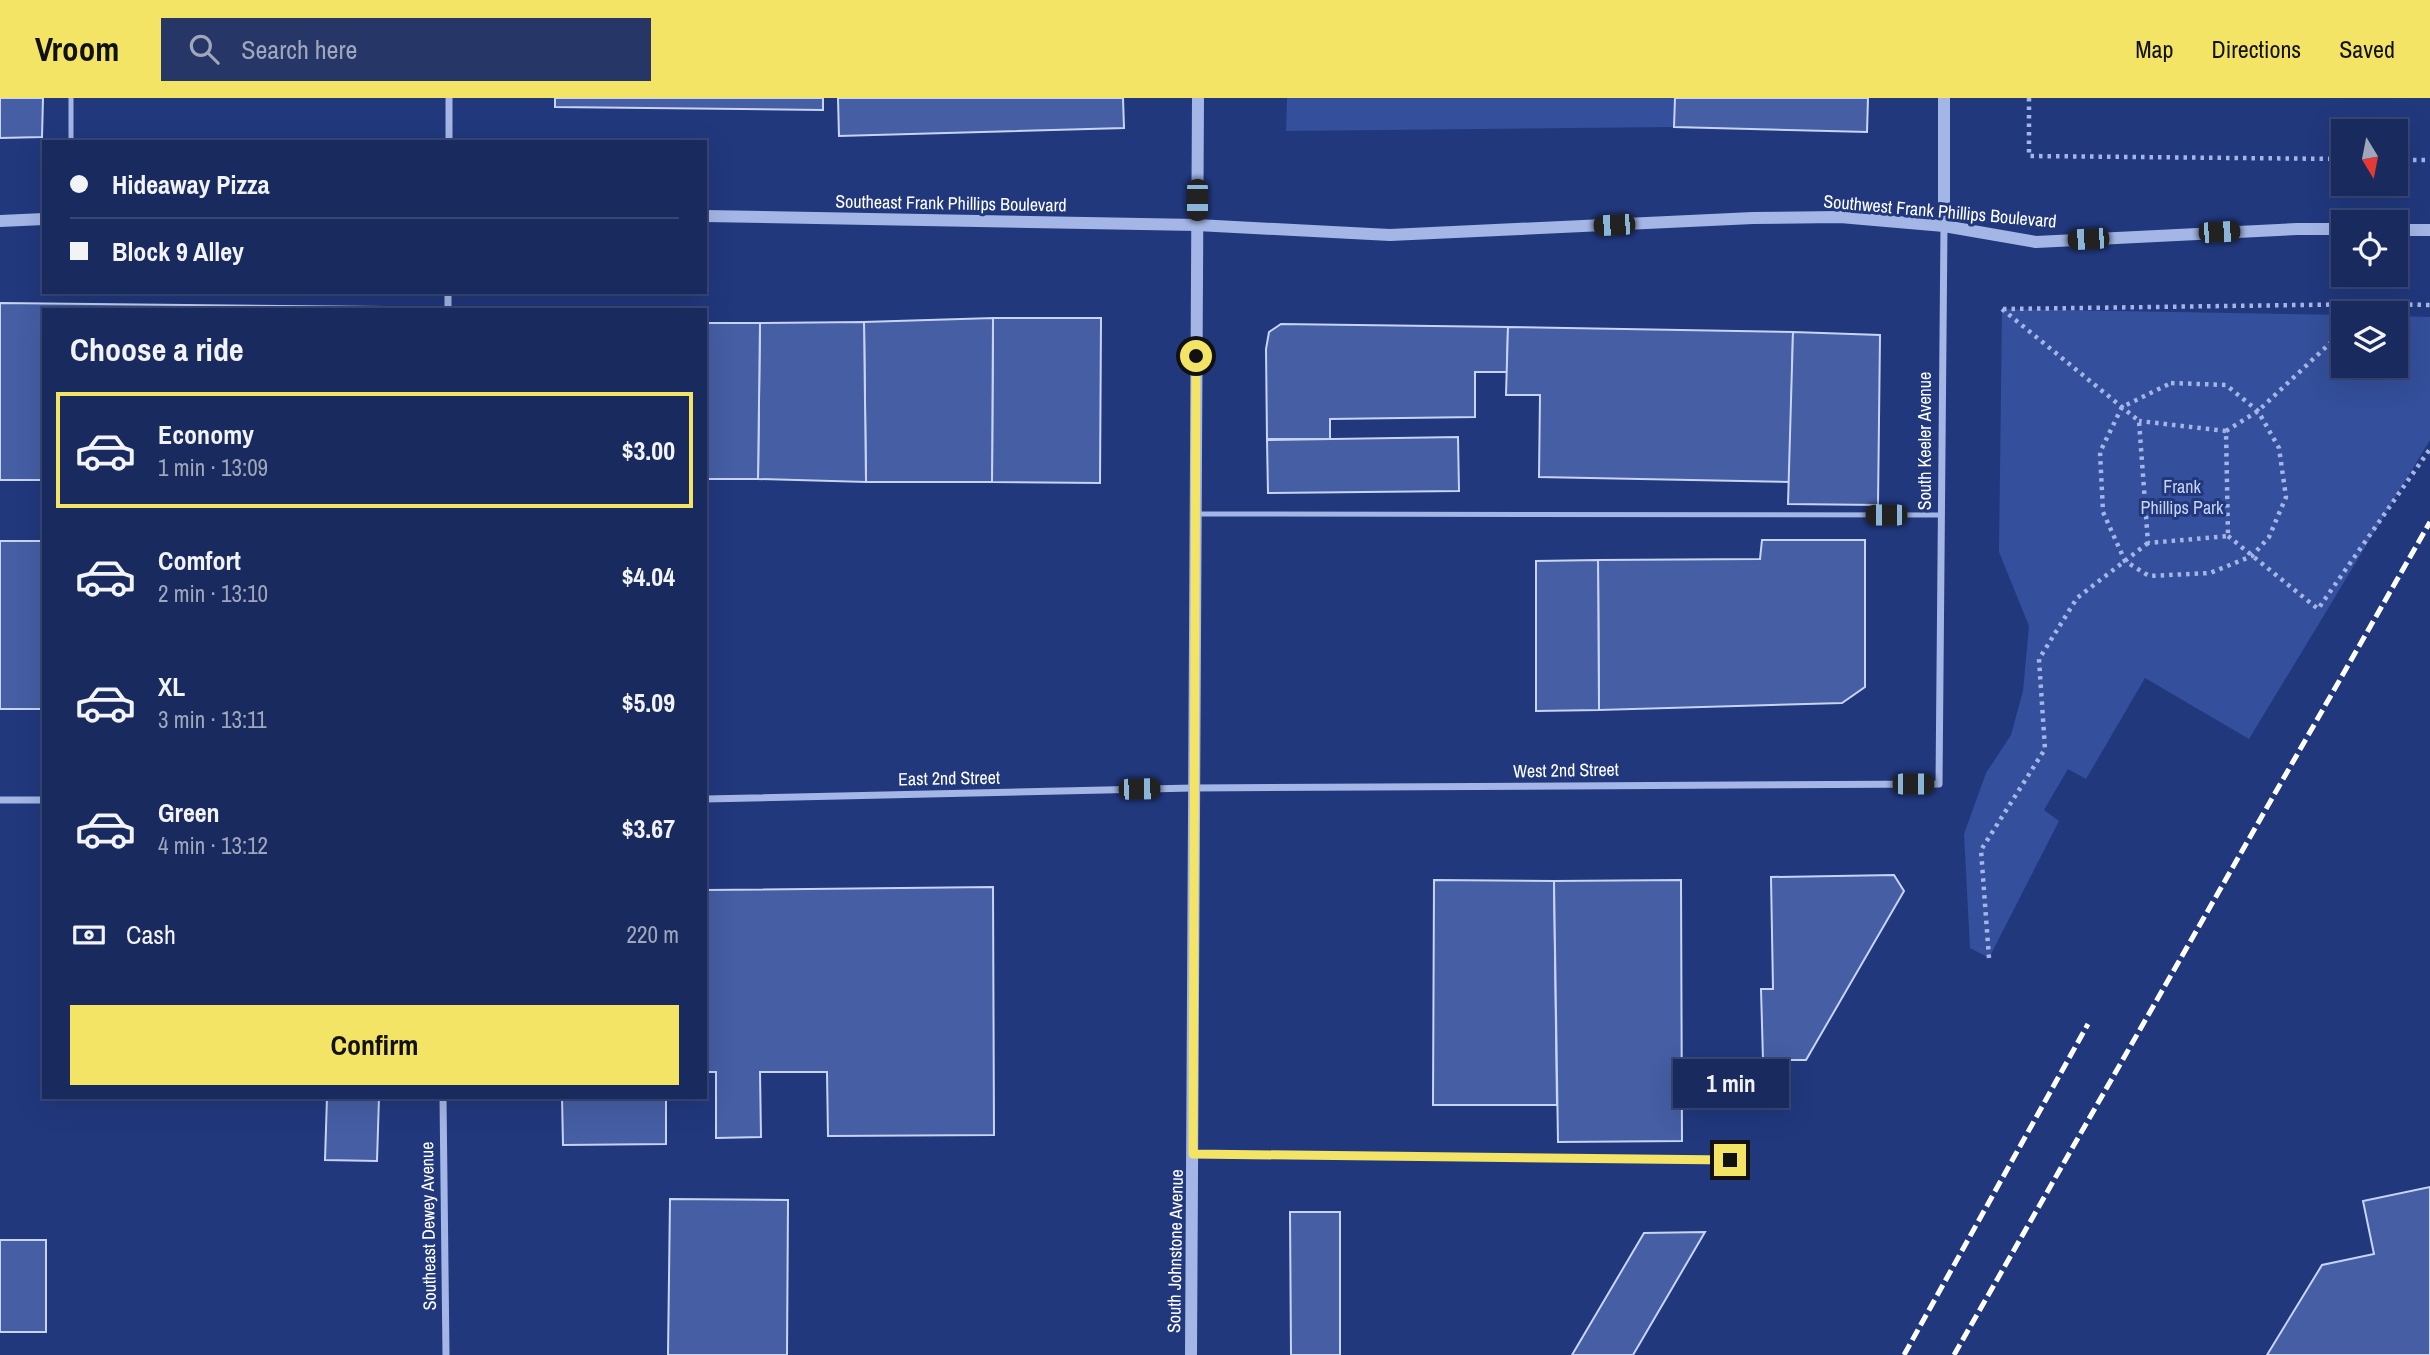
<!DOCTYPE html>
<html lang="en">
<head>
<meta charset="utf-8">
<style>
  :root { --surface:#192a5e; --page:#263667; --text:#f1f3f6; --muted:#9fa7bc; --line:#374673; --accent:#f3e466 }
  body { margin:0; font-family:"Archivo Narrow",sans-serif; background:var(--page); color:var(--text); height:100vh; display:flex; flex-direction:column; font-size:26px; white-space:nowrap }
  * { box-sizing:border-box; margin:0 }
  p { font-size:23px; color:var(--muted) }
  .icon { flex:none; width:38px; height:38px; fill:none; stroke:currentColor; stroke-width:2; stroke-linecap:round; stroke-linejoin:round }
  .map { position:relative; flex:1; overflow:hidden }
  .drawer { position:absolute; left:42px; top:210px; width:665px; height:791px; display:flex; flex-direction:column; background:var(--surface); border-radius:0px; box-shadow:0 7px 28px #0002,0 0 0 2px var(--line) }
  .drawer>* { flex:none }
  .hud { position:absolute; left:42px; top:42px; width:665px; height:154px; border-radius:0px; box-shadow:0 7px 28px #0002,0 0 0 2px var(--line); display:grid; align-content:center; height:154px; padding:0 28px; background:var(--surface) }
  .needle { width:46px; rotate:170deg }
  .fabs { position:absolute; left:2331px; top:21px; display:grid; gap:14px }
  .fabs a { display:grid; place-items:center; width:77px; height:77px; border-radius:0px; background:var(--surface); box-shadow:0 7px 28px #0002,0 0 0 2px var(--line); font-size:35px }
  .end { position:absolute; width:32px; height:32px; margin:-16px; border:9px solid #f3e466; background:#111; box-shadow:0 0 0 4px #111 }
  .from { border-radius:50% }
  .bubble { position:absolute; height:49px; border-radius:0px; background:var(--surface); box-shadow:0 7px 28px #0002,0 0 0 2px var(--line); font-size:23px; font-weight:700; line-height:49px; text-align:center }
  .car { position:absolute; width:21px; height:42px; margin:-21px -10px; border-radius:9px; box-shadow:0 0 5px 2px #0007; background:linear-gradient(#222 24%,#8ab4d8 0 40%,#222 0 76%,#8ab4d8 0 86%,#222 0) }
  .hud b { display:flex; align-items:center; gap:24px; height:66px; font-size:26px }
  .hud b+b { border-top:2px solid var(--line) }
  .hud i { width:18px; height:18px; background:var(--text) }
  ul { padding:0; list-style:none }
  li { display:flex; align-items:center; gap:21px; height:116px; margin:0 14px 10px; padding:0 14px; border:4px solid transparent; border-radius:0px }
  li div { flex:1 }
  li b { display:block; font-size:26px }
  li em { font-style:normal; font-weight:700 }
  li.on { border-color:var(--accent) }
  li>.icon { width:63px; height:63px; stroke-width:1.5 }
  h2 { padding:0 28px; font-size:32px; line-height:84px }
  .pay { display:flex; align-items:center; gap:18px; height:77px; padding:0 28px; font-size:26px }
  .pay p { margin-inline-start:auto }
  .cta { display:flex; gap:14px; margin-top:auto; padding:14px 28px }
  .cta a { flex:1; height:80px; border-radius:0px; background:var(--accent); color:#111; font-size:28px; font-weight:700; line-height:80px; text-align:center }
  header { display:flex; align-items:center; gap:42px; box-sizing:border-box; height:98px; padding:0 35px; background:var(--accent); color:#111 }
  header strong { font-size:33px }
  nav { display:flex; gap:38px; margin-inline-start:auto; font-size:24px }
  .search { width:490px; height:63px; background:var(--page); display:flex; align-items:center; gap:18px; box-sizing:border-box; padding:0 24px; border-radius:0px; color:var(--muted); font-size:26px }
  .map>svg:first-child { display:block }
</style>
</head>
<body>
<header>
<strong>Vroom</strong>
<div class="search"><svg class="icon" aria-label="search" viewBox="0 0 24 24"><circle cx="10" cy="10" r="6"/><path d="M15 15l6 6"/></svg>Search here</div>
<nav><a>Map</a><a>Directions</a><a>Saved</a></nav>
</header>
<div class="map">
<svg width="2430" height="1257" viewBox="0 0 2430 1257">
  <rect width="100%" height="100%" fill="#21387d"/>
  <!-- green -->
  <g fill="#344f9b">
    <path d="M1287,0H1675L1674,29L1286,33Z"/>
    <path d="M2002,211L2343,217V268H2396V218L2430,219V342L2249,641L2145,580L2086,681L2068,671L2044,712L2059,723L1989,860L1970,850L1964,736L1986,675L2011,637L2023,593L2029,528L1999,454Z"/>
  </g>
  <!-- building -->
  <g fill="#455ea4" stroke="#c8d4f5" stroke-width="2">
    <path d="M0,0H43L42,39L0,40Z"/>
    <path d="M555,0H823V12L555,9Z"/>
    <path d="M838,0H1123L1124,30L839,38Z"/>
    <path d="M1675,0H1868L1867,34L1674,29Z"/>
    <path d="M0,205L383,209V212H44V382H0Z"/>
    <path d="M993,220H1101L1100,385L992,384Z"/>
    <path d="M993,220L992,384H866L864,224Z"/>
    <path d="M864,224L866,384L758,381L760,225Z"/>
    <path d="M705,225H760L758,381H705Z"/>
    <path d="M1281,226L1508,229L1507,274H1475V319L1330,321V341H1267L1266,251L1269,234Z"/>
    <path d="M1508,229L1793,234L1790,384L1539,379L1540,297H1506Z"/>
    <path d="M1793,234L1880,237L1878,407L1788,406Z"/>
    <path d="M1458,339L1459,393L1268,395L1267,342Z"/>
    <path d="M1762,442H1865V589L1842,605L1599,612L1598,462L1760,461Z"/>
    <rect x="0" y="443" width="44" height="168"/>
    <path d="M1598,462L1599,612L1536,613V463Z"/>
    <path d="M1894,777L1904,793L1806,962H1763L1761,891H1773L1771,779Z"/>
    <path d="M1434,782L1554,783L1557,1007H1433Z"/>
    <path d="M1681,782L1682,1043L1558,1044L1554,783Z"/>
    <path d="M993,789L994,1037L828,1038L827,974H760L761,1039L716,1040V974H705V792Z"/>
    <path d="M327,999H379L377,1063L325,1062Z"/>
    <path d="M562,999H666V1046L563,1047Z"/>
    <path d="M2430,1089V1257H2267L2322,1167L2374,1156L2363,1103Z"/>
    <path d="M670,1101L788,1102L787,1257H668Z"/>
    <path d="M1290,1114H1340V1257H1291Z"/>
    <path d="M1705,1134L1633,1257H1572L1644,1135Z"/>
    <rect x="0" y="1142" width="46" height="92"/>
  </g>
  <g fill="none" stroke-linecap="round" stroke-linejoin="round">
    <!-- path -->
    <g stroke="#a4b6e6" stroke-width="4.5" stroke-dasharray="3.5 5" stroke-linecap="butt">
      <path d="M2029,0V58L2343,61"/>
      <path d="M2396,62H2430"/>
      <path d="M2375,206L2430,207"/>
      <path d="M2002,211L2139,323L2148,445L2228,438L2226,333L2139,323"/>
      <path d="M2003,211L2375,206L2363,215"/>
      <path d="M2171,285L2226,287L2258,313L2279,350L2286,399L2269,439L2252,458L2210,475L2149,478L2125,463L2103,414L2100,354L2122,309Z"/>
      <path d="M2226,333L2258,313L2343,233"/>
      <path d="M2228,438L2318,511L2430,351"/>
      <path d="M1989,860L1981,752L2045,651L2039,561L2077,500L2148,445"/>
    </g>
    <!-- service -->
    <g stroke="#a4b6e6" stroke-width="5">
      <path d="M71,0V44"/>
      <path d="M1195,416L1941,417"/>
      <path d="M1193,1056L1747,1063"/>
    </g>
    <!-- minor -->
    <g stroke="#a4b6e6" stroke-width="7">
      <path d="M449,0V44"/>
      <path d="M448,212V194"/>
      <path d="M705,701L1193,690L1939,686L1944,128"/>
      <path d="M0,702H44"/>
      <path d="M443,999L446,1257"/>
    </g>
    <!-- tertiary -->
    <g stroke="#a4b6e6" stroke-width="12">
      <path d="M705,118L1197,127L1390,137L1753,120L1840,119L1944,128L2036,144L2297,131H2343"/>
      <path d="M0,123L44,121"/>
      <path d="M1944,128V0"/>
      <path d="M2396,132H2430"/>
      <path d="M1191,1257L1198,0"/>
    </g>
    <!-- rail -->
    <g stroke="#fff" stroke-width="5" stroke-dasharray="12 5" stroke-linecap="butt">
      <path d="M1904,1257L2088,926"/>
      <path d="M1954,1257L2430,424"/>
    </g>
  </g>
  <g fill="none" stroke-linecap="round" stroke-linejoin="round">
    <!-- route -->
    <path stroke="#f3e466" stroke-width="9" d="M1196,258L1193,1056L1730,1062"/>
  </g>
  <g text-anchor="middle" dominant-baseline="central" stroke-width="6" stroke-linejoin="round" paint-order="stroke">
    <!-- street labels -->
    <g font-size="18" fill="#fff" stroke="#21387d">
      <text transform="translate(951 105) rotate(1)">Southeast Frank Phillips Boulevard</text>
      <text transform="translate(1940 113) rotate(5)">Southwest Frank Phillips Boulevard</text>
      <text transform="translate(1924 343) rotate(-90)">South Keeler Avenue</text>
      <text transform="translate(1566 672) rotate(-1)">West 2nd Street</text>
      <text transform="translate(949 680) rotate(-1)">East 2nd Street</text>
      <text transform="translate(428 1128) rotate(-91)">Southeast Dewey Avenue</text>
      <text transform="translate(1175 1153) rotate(-89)">South Johnstone Avenue</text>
    </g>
    <!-- park labels -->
    <g font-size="18" fill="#c8d4f5" stroke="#21387d">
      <text x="2182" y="388">Frank<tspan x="2182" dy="21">Phillips Park</tspan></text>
    </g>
  </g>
</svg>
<div class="fabs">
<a><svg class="needle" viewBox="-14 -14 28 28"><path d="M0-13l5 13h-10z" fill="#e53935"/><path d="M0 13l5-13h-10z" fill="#9fa7bc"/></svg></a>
<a><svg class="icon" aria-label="locate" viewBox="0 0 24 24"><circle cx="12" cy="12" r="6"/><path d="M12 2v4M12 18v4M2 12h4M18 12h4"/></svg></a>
<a><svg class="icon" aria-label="layers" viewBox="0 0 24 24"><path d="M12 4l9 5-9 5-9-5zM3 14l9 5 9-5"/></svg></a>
</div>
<i class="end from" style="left:1196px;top:258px"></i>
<i class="end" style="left:1730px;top:1062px"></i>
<div class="bubble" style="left:1673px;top:961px;width:116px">1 min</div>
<i class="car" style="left:1197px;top:102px;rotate:180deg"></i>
<i class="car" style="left:1614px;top:127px;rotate:267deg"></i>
<i class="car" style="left:2219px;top:134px;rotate:87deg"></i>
<i class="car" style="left:2088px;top:141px;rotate:267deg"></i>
<i class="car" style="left:1886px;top:417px;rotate:270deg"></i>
<i class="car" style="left:1913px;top:686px;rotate:90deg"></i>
<i class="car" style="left:1139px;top:691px;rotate:89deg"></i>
<div class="hud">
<b><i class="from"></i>Hideaway Pizza</b>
<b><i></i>Block 9 Alley</b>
</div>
<section class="drawer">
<h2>Choose a ride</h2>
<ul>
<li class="on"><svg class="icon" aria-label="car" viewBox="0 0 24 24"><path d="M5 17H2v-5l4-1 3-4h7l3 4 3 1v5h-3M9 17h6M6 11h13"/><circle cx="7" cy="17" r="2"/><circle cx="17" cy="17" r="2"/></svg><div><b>Economy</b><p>1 min · 13:09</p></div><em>$3.00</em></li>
<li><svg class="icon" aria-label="car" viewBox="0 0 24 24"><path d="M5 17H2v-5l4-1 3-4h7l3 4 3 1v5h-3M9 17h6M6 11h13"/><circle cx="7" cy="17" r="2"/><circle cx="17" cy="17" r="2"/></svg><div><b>Comfort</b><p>2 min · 13:10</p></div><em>$4.04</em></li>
<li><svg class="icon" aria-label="car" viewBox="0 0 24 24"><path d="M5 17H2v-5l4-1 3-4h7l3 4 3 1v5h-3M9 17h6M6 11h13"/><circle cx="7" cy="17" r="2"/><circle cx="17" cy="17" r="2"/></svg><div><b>XL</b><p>3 min · 13:11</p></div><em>$5.09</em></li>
<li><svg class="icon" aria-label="car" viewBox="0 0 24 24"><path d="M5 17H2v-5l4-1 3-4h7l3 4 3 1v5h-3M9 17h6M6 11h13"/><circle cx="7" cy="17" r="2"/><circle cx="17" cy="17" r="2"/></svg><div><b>Green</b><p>4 min · 13:12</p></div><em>$3.67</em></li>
</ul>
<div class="pay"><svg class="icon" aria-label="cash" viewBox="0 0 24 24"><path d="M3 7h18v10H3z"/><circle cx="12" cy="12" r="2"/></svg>Cash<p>220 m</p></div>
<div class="cta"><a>Confirm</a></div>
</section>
</div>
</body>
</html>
